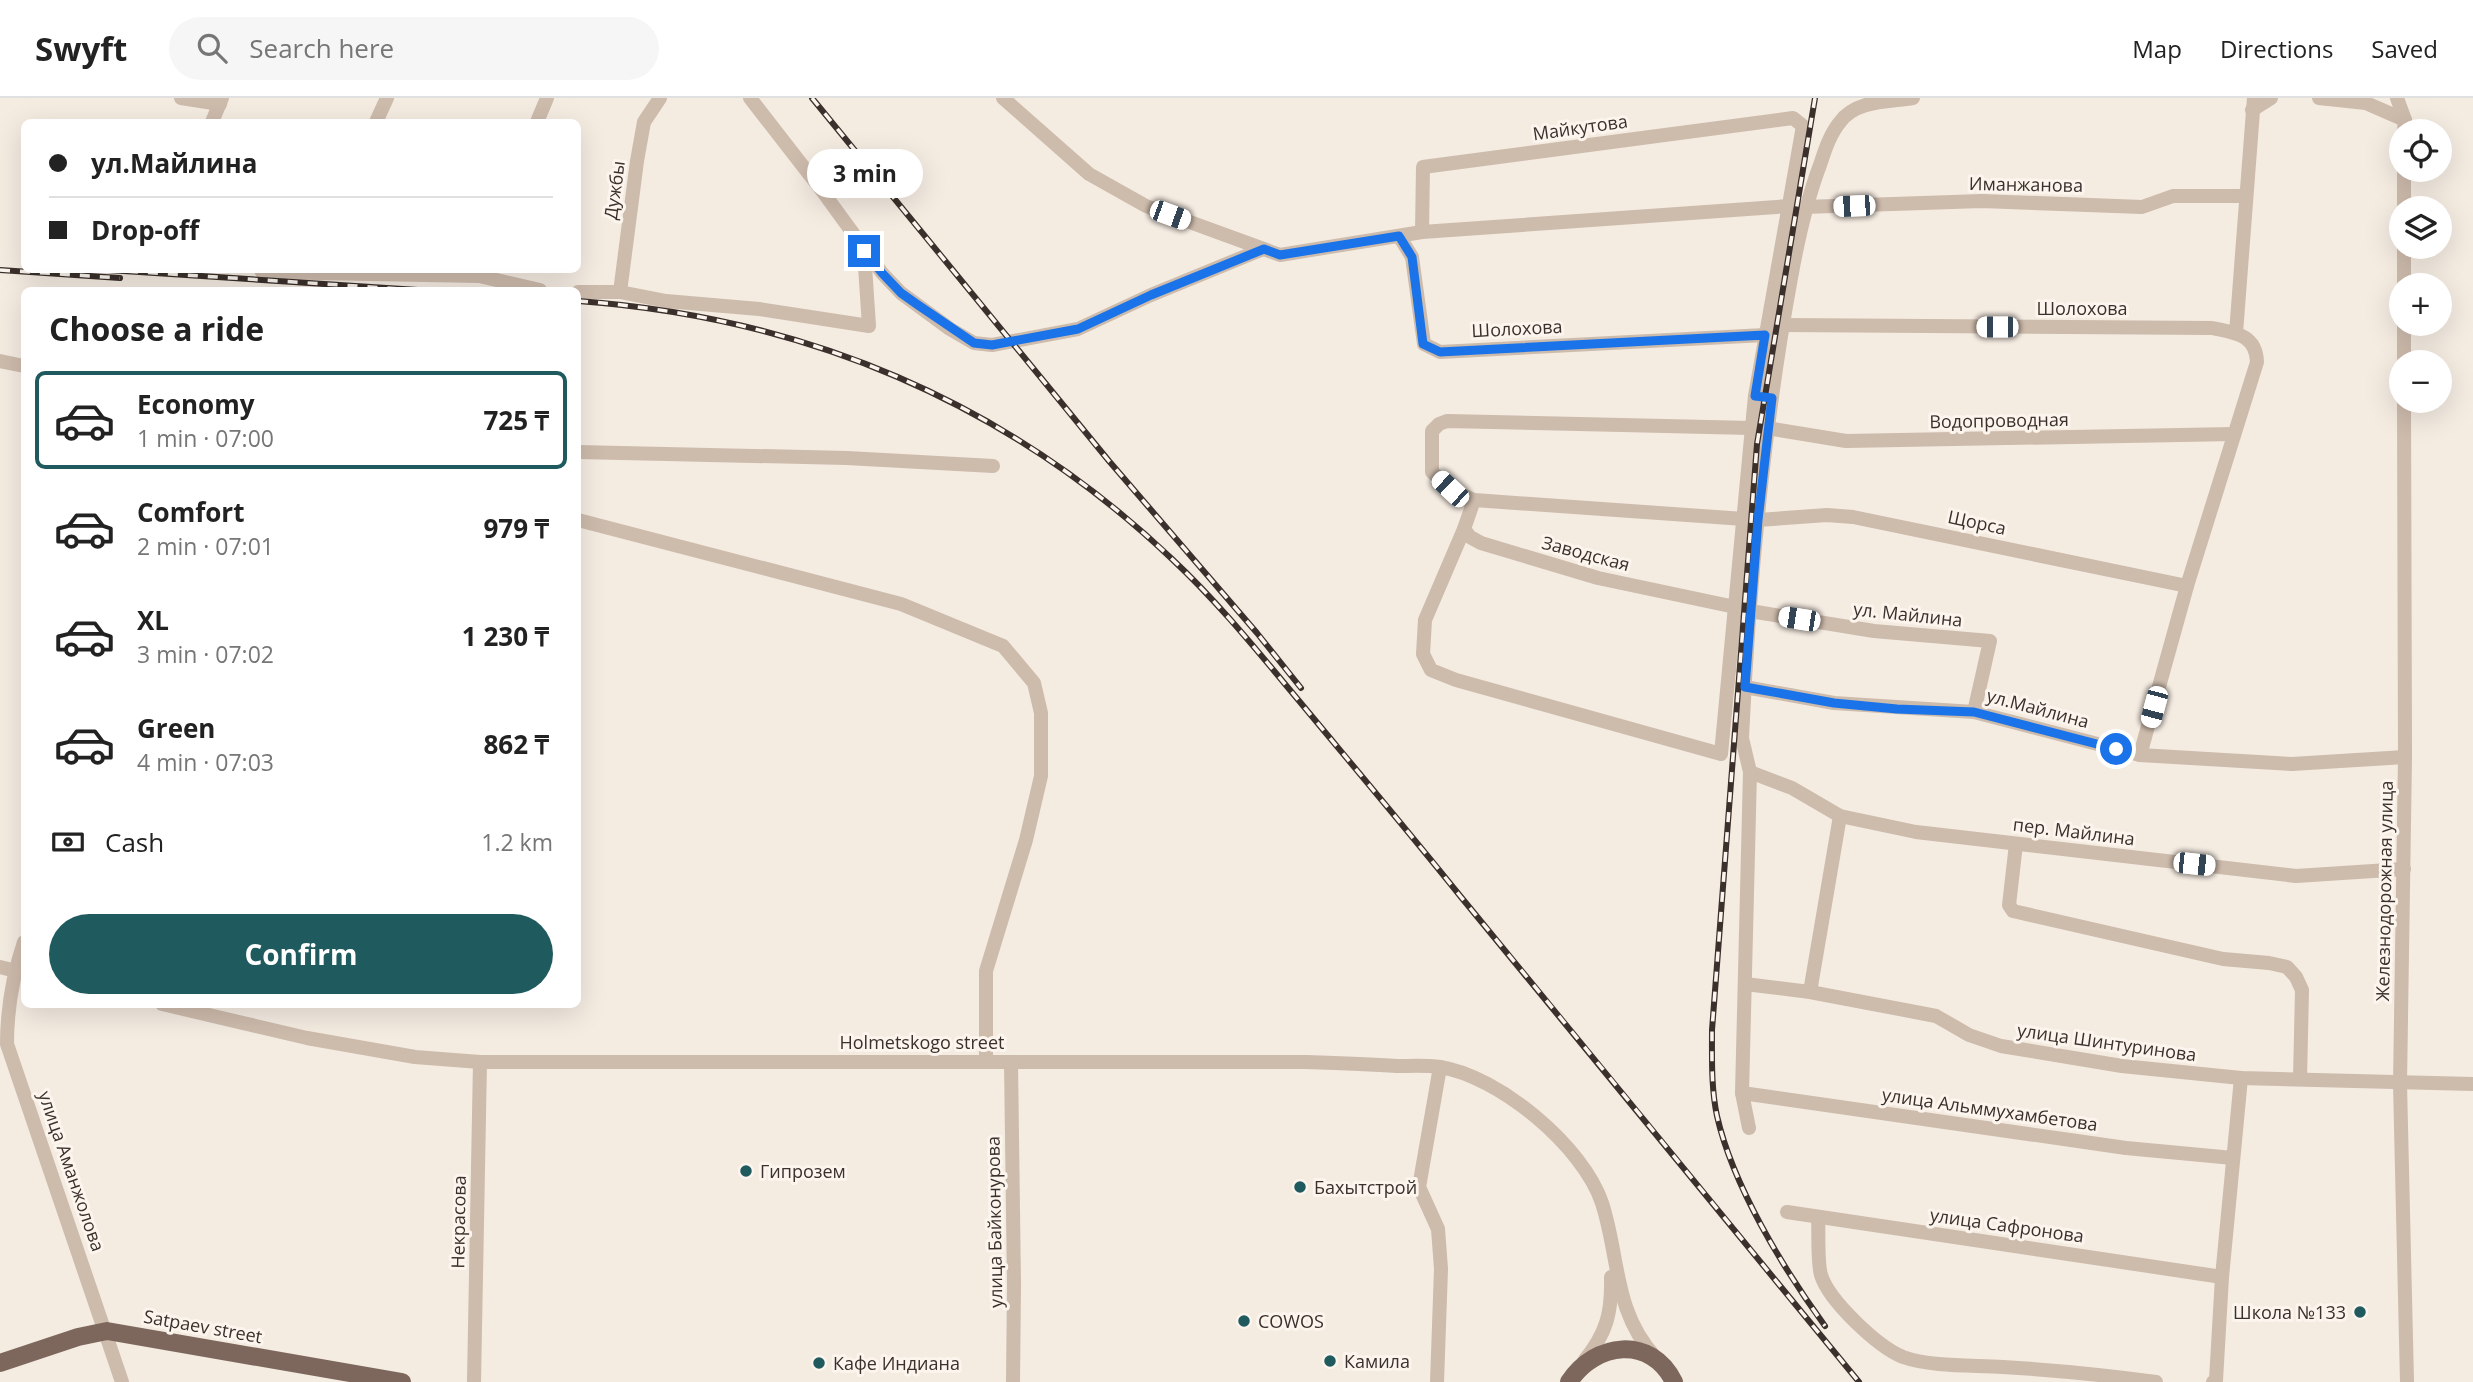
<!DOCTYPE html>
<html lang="en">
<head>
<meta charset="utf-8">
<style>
  :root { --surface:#fff; --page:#f6f6f6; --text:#222; --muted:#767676; --line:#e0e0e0; --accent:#1f5a5e }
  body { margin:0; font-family:"Open Sans",sans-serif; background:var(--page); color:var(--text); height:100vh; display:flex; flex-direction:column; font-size:26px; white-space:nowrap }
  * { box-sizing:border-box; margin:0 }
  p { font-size:23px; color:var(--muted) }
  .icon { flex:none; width:38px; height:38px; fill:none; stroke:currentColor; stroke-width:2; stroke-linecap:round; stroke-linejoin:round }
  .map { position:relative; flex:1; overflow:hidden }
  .details { position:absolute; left:21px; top:189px; width:560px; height:721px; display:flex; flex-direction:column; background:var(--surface); border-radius:10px; box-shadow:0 7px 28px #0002 }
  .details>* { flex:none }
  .hud { position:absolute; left:21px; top:21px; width:560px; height:154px; border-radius:10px; box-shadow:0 7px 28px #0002; display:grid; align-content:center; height:154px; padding:0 28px; background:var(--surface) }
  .controls { position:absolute; left:2389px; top:21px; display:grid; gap:14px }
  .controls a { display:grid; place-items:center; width:63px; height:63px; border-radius:50%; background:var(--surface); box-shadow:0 7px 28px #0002; font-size:35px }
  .end { position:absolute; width:32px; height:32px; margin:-16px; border:9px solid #1a73e8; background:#fff; box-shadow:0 0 0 4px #fff }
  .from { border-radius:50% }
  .bubble { position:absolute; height:49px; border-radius:24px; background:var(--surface); box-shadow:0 7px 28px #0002; font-size:23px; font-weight:700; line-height:49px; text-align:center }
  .car { position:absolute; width:21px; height:42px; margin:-21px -10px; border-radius:9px; box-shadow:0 0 5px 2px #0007; background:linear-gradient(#fff 24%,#345 0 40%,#fff 0 76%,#345 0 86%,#fff 0) }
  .hud b { display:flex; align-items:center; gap:24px; height:66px; font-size:26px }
  .hud b+b { border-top:2px solid var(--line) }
  .hud i { width:18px; height:18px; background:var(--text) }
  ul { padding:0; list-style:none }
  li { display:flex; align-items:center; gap:21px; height:98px; margin:0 14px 10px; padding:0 14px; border:4px solid transparent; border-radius:10px }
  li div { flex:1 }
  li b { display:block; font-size:26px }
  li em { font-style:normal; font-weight:700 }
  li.current { border-color:var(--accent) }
  li>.icon { width:63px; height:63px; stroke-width:1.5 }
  h2 { padding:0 28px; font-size:32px; line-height:84px }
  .pay { display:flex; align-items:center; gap:18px; height:77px; padding:0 28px; font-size:26px }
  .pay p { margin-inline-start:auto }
  .action { display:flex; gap:14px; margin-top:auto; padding:14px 28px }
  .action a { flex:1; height:80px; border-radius:42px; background:var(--accent); color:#fff; font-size:28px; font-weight:700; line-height:80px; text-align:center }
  header { display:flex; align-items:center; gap:42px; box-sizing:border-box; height:98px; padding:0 35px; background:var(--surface); border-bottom:2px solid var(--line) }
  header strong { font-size:33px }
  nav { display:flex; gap:38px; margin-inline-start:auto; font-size:24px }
  .search { width:490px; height:63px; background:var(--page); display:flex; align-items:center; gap:18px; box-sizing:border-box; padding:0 24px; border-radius:38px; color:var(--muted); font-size:26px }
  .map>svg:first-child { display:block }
</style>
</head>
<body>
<header>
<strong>Swyft</strong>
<div class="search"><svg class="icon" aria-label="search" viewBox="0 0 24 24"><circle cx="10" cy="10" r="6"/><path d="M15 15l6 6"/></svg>Search here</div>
<nav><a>Map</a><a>Directions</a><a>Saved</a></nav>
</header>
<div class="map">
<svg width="2473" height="1284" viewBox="0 0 2473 1284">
  <rect width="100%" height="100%" fill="#f4ebe1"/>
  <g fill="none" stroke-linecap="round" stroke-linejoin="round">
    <!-- minor -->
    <g stroke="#cdbbac" stroke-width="14">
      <path d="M181,0L220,6"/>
      <path d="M750,0L823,94L882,175L901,195L950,231L974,245L992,247L1078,231L1151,197L1263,151"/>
      <path d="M1003,0L1089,76L1146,108L1280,157L1422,134L1790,108"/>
      <path d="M2319,0L2366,5L2405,22"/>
      <path d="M2397,0L2405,22L2404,33"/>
      <path d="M2252,12L2271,0"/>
      <path d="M212,24L222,0"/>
      <path d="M376,24L387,0"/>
      <path d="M537,24L547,0"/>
      <path d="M2404,72V110"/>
      <path d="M1804,109L1982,103L2142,109L2173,98H2246"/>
      <path d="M1422,134L1423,69L1793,20L1803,28L1755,298L1721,656L1456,582L1431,572L1423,556L1425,522L1464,431"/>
      <path d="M1399,138L1412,159L1424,246L1440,254L1765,237"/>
      <path d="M2404,149V187"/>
      <path d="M261,172L262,174L479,178L540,192"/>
      <path d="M578,194H620L666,203L759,211L869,228L864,153"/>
      <path d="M620,194L637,63L644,24L660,0"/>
      <path d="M2404,226V264"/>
      <path d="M1782,227L2212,230C2235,235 2256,236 2257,264L2187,488L2140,657"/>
      <path d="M2236,235L2254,0"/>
      <path d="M0,263L24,268"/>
      <path d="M2404,303L2405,659L2400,986L2407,1284"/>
      <path d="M1767,330L1846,343L2234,336"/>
      <path d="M578,354L847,360L993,368"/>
      <path d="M1474,402L1464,431L1470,439L1481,445L1598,480L1735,509"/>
      <path d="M1744,421L1474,402L1450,391L1432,374V333L1439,326L1447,323L1752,330"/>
      <path d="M578,422L901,506L1003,548L1034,585L1041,615V678L1026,742L986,873V963"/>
      <path d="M1758,422L1827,417L1853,419L2187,488"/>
      <path d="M1750,513L1874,533L1990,543L1974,614"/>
      <path d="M1745,589L1834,605L1974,614L2140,657L2292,666L2405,659"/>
      <path d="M1750,674L1792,690L1840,718L1916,734L2296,778L2404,771"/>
      <path d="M2016,746L2009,807L2013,813L2223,861L2269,865L2287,869L2296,879L2302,892L2300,981"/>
      <path d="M24,844C13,877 7,911 7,946L122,1284"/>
      <path d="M0,869L24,875"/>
      <path d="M1745,886L1810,894L1936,918L1969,937L2001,948L2122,968L2241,980L2473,986"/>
      <path d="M1810,894L1840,718"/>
      <path d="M162,906L307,940L415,959L480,964H1306C1336,965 1366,966 1397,968C1411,968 1426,967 1440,969C1499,978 1583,1048 1602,1105C1620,1161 1613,1212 1655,1259"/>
      <path d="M1011,964L1014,1187L1013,1284"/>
      <path d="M1742,995L2126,1050L2233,1060"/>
      <path d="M1749,1030L1742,995L1750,674L1742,640C1749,486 1763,332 1791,180C1798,141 1806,104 1820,67C1825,52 1830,36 1840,24C1856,2 1888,4 1913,0"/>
      <path d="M1787,1114L2222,1179"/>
      <path d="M1818,1119C1819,1135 1817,1163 1821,1177C1829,1203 1878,1249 1903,1259C1931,1269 1973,1267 2003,1269C2054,1272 2105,1277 2156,1284"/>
      <path d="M1584,1263C1607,1235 1612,1214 1611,1179"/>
      <path d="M474,1284L480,964"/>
      <path d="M1437,1284L1441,1171L1438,1131L1419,1089L1440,969"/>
      <path d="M2213,1284L2216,1282L2222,1179L2241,980"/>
    </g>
    <!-- major -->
    <g stroke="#7d675c" stroke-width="18">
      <path d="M0,1265L78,1239L107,1233L402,1284"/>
      <path d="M1569,1284C1595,1244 1651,1237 1674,1284"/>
    </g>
    <!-- rail casing -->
    <g stroke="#3b302b" stroke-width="6">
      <g id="rail">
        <path d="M812,0L1109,363L1257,535L1301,590"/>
        <path d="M1815,0L1757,346L1712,932C1712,960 1711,990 1717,1018C1733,1088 1783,1170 1825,1228"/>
        <path d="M0,172L120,180"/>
        <path d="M108,172L418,192"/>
        <path d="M578,203C804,219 1007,304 1172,461C1219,505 1259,555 1300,604C1354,669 1408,733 1461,799C1594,960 1726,1122 1859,1284"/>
      </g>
    </g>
    <!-- rail -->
    <use href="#rail" stroke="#fbf5ee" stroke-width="3.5" stroke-dasharray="10" stroke-linecap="butt"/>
  </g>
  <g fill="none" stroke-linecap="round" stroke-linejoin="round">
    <!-- route -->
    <path stroke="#1a73e8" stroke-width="9" d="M864,153L882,175L901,195L918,207L974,245L992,247L1078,231L1151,197L1264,151L1280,157L1399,138L1412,159L1423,246L1440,254L1765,237L1755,298L1772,300L1758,422L1745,589L1834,605L1897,611L1974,614L2116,651"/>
  </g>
  <!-- markers -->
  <g fill="#1f5a5e" stroke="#fbf5ee" stroke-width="2.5">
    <circle cx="746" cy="1073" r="7"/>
    <circle cx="1300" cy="1089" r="7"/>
    <circle cx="2360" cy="1214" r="7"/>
    <circle cx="1244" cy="1223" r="7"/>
    <circle cx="1330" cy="1263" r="7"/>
    <circle cx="819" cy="1265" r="7"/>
  </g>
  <g text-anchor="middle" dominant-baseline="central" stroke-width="6" stroke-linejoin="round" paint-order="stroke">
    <!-- street labels -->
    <g font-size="18" fill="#3b302b" stroke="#fbf5ee">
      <text transform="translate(1580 29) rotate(-8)">Майкутова</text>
      <text transform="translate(2026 86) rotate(1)">Иманжанова</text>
      <text transform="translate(614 92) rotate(-82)">Дужбы</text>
      <text x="2082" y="210">Шолохова</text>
      <text transform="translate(1517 230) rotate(-3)">Шолохова</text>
      <text transform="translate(1999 322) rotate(-1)">Водопроводная</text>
      <text transform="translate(1977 424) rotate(12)">Щорса</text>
      <text transform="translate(1586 455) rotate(15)">Заводская</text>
      <text transform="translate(1908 516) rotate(6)">ул. Майлина</text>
      <text transform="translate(2038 610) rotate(15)">ул.Майлина</text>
      <text transform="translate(2074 733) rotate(7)">пер. Майлина</text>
      <text transform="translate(2384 793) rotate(-89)">Железнодорожная улица</text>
      <text x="922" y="944">Holmetskogo street</text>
      <text transform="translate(2107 944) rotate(8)">улица Шинтуринова</text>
      <text transform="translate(1990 1011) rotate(8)">улица Альммухамбетова</text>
      <text transform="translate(72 1073) rotate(71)">улица Аманжолова</text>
      <text transform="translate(458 1124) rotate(-89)">Некрасова</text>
      <text transform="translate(994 1124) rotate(-91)">улица Байконурова</text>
      <text transform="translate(2007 1127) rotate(8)">улица Сафронова</text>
      <text transform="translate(203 1228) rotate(10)">Satpaev street</text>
    </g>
    <!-- poi labels -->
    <g font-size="18" fill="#3b302b" stroke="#fbf5ee" text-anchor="start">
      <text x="760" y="1073">Гипрозем</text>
      <text x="1314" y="1089">Бахытстрой</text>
      <text x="2346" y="1214" text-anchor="end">Школа №133</text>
      <text x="1258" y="1223">COWOS</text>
      <text x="1344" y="1263">Камила</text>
      <text x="833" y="1265">Кафе Индиана</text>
    </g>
  </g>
</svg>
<div class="controls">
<a><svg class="icon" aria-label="locate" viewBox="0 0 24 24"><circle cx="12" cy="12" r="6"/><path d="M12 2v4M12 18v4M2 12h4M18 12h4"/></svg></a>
<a><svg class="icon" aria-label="layers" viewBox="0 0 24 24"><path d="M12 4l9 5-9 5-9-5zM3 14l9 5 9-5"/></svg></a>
<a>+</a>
<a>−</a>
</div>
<i class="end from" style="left:2116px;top:651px"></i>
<i class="end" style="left:864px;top:153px"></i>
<div class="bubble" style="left:807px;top:51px;width:116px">3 min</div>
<i class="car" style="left:1854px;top:108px;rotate:268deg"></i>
<i class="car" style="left:1170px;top:117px;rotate:110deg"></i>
<i class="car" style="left:1997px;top:229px;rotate:270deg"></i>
<i class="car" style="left:1450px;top:391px;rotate:313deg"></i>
<i class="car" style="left:1799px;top:521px;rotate:279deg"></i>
<i class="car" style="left:2154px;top:609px;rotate:195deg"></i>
<i class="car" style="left:2194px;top:766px;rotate:96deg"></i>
<div class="hud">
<b><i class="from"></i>ул.Майлина</b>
<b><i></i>Drop-off</b>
</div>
<section class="details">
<h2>Choose a ride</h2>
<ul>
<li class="current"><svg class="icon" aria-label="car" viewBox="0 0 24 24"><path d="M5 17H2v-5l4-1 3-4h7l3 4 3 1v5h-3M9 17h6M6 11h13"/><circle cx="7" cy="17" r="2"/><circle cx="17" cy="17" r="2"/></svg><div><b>Economy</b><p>1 min · 07:00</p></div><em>725 ₸</em></li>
<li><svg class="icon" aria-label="car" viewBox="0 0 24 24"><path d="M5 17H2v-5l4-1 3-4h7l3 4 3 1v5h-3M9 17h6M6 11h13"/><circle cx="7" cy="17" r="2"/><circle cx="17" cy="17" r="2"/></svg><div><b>Comfort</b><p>2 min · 07:01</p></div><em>979 ₸</em></li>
<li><svg class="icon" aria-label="car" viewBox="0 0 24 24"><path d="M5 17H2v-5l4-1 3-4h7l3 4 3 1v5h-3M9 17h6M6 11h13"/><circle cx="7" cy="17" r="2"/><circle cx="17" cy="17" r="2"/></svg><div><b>XL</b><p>3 min · 07:02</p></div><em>1 230 ₸</em></li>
<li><svg class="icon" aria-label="car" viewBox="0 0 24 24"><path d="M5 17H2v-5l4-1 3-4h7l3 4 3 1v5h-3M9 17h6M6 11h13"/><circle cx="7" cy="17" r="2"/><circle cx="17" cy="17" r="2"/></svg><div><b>Green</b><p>4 min · 07:03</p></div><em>862 ₸</em></li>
</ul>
<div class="pay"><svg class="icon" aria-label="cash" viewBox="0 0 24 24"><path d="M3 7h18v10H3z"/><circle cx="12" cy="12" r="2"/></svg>Cash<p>1.2 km</p></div>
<div class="action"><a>Confirm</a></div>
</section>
</div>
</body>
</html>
